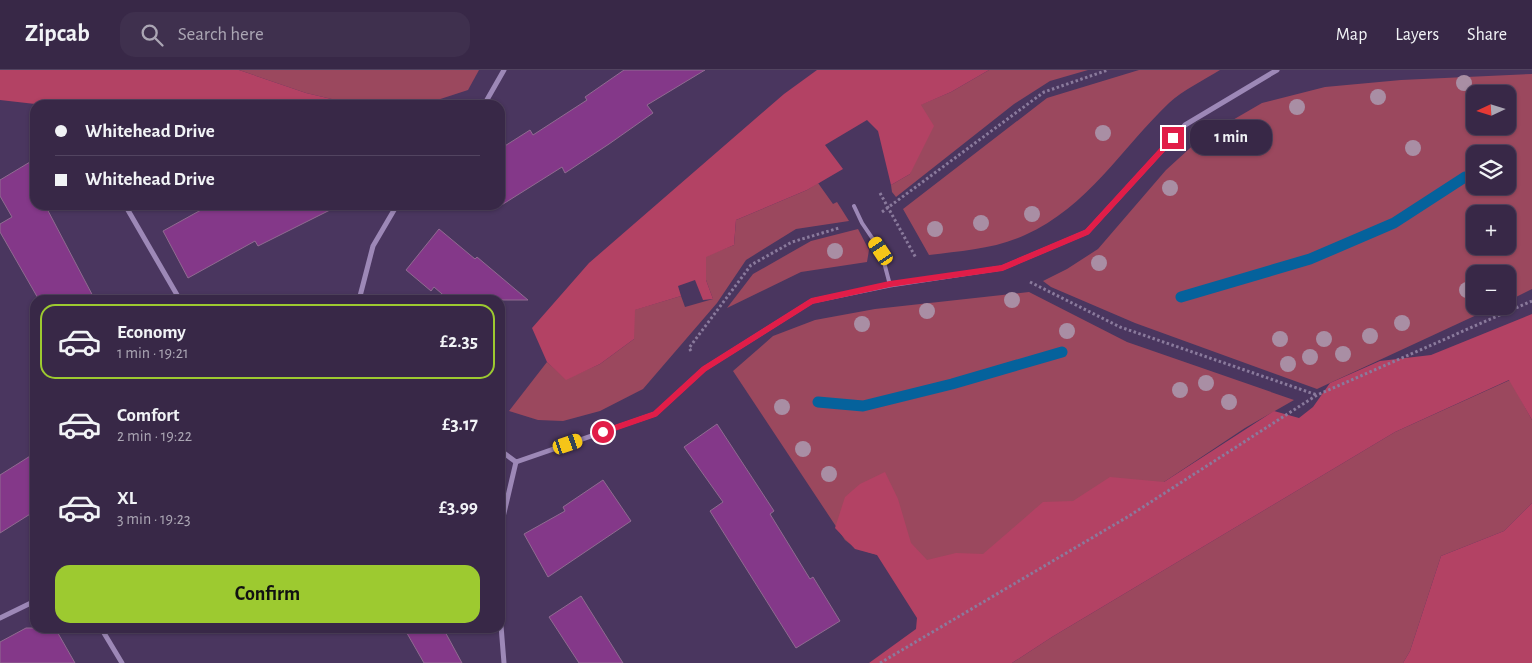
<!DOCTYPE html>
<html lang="en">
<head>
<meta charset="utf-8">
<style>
  :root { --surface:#382847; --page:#3f304e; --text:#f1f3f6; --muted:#aba6b4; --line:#524460; --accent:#9dca30 }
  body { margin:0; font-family:"Alegreya Sans",sans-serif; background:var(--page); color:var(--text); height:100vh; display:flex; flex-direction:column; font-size:19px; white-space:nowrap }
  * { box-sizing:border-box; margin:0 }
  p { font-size:16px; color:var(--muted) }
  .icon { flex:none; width:28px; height:28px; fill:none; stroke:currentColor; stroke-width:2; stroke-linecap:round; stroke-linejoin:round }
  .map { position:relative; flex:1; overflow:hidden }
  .details { position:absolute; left:30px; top:225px; width:475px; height:338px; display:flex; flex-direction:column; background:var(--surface); border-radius:15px; box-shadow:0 1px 4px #0004,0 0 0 1px var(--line) }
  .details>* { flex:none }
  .guide { position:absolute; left:30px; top:30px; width:475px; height:110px; border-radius:15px; box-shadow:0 1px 4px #0004,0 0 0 1px var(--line); display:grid; align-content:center; height:110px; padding:0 25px; background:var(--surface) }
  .needle { width:32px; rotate:266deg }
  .controls { position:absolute; left:1466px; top:15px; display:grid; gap:10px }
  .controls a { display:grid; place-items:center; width:50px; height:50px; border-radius:10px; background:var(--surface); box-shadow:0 1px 4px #0004,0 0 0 1px var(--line); font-size:25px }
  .end { position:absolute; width:22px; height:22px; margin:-11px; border:6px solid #e11d48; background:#fff; box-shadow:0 0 0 2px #fff }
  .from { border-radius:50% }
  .bubble { position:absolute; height:35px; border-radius:15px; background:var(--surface); box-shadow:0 1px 4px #0004,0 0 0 1px var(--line); font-size:16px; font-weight:700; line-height:35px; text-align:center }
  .car { position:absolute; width:15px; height:30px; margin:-15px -8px; border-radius:6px; box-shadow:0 0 4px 1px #0007; background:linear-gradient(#f5c518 24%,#345 0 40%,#f5c518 0 76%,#345 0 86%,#f5c518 0) }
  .guide b { display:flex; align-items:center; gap:18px; height:48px; font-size:19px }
  .guide b+b { border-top:1px solid var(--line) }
  .guide i { width:12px; height:12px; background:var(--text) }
  ul { padding:9px 0 0; list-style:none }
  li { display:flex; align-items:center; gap:15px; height:75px; margin:0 10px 8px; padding:0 15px; border:2px solid transparent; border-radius:15px }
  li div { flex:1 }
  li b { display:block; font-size:19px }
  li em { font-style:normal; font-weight:700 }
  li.on { border-color:var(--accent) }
  li>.icon { width:45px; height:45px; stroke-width:1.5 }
  .cta { display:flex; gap:10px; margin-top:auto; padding:10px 25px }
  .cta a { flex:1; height:58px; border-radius:15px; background:var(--accent); color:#111; font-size:20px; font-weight:700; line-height:58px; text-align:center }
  header { display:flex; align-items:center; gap:30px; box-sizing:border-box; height:70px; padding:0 25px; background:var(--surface); border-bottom:1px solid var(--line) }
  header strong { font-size:24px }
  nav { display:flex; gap:28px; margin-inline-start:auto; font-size:18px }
  .search { width:350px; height:45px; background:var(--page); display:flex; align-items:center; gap:12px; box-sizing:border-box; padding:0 18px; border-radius:15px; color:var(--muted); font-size:19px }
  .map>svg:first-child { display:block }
</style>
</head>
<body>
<header>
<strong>Zipcab</strong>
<div class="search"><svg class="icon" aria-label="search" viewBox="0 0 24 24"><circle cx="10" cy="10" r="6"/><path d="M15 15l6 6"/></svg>Search here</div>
<nav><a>Map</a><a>Layers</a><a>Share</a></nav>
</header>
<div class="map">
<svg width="1532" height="593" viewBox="0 0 1532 593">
  <rect width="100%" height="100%" fill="#4a365f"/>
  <!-- green -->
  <g fill="#9b485e" fill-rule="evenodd">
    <path d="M239,0H479L468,20L422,35H357L306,23Z"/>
    <path d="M989,0H1088L1050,11L1014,34L896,127L892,122L891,115L910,104L920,35L951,22Z"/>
    <path d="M1139,0H1220C1204,10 1183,20 1169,33C1121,79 1088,137 1025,165C995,179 961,181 929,185L903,139L1047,28Z"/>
    <path d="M1532,4V219L1508,231V204H1475V236H1496L1317,319L1135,253L1051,217L1043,211L1067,199L1098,179L1166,100L1200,69L1262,33L1325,17L1401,10ZM1475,24H1508V56H1475ZM1475,84H1508V116H1475ZM1475,144H1508V176H1475Z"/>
    <path d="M818,113L833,134L837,132L849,151L796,159L746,190L717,233L643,319L600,341L563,351L538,350L509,341L547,292L566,309L600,294L634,269V240L681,226L685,237L713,229L706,210V186L734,175L736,150L807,120Z"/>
    <path d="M858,159L869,180L867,192L801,202L727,238L753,204L811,171Z"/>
    <path d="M1029,222L1127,272L1294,330L1245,358L1164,412L934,539L902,489C881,485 862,484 845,470L733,301L773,266L815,250L875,239Z"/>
    <path d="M1510,310L1532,350V433L1504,461L1441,486L1410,581L1403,593H1012L1052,567L1395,362Z"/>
  </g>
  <!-- forest -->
  <g fill="#b34264">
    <path d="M0,0H239L306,23L357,35H44L0,30Z"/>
    <path d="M817,0H989L951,22L921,35L934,56L910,104L891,115L878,61L867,50L825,75L843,99L807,120L736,150L734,175L706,187V210L713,229L703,230L695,210L678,216L681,226L635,240L634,269L600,294L566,310L547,292L532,258L589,193L784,24Z"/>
    <path d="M1532,244V350L1509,310L1395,362L1052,567L1012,593H869L916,559L917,548L877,485L855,479L835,458L845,427L860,414L885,402L898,429L911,473L927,490L956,483L983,484L1043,432L1073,431L1110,407L1164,412L1274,341L1299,348L1313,337L1330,313L1380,291L1431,285Z"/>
    <path d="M1532,433V593H1403L1410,581L1441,486L1504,461Z"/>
  </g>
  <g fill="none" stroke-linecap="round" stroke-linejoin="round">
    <!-- stream -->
    <g stroke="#05629c" stroke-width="11">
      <path d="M1181,227L1310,189L1394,153L1465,107"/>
      <path d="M818,332L863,336L952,314L1062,282"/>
    </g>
  </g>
  <!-- building -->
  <g fill="#843889" stroke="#906b91">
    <path d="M624,0H705L647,35L653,43L609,74L565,103L562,97L500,136V79L530,60L533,65L587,30L585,27Z"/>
    <path d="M35,89V135H45L95,230H39L0,162V154L12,147L0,126V110Z"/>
    <path d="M210,135H340L258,176L255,171L188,208L163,161Z"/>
    <path d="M439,159L475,189L477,187L528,230H449L434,217L431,221L406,200Z"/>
    <path d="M717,354L774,441L770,444L810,509L813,507L840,551L796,578L710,441L723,432L684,377Z"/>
    <path d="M35,383V441L0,463V405Z"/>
    <path d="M603,410L631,451L548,507L524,464L565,441L563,437Z"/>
    <path d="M581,526L623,593H579L549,547Z"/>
    <path d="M26,558H55L75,593H0V572Z"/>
    <path d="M404,558H443L462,593H424Z"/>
  </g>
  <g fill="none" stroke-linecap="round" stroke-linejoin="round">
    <!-- path -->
    <g stroke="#8a7a9c" stroke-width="3" stroke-dasharray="2.5 2.5" stroke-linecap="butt">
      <path d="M880,123L916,188"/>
      <path d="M882,142L1044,22L1108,0"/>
      <path d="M1030,212L1120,257L1317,325"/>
      <path d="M691,281L689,278L751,195L792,172L839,158"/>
      <path d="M880,593L1129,446L1317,325L1532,231"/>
    </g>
    <!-- service -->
    <path stroke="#9d88b7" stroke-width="4" d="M854,136L862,153L881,181L890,215"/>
    <!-- minor -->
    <g stroke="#9d88b7" stroke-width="5">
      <path d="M484,35L504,0"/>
      <path d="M125,135L180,230"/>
      <path d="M359,230L373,176L397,135"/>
      <path d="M500,380L516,392L655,344L704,299L812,231L890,215L1002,198L1087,162L1185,55L1277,0"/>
      <path d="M500,460L516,392"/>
      <path d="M500,543L504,593"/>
      <path d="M0,548L35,531"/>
      <path d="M101,558L122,593"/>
    </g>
  </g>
  <!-- trees -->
  <g fill="#a98ea4">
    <circle cx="1464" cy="13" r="8"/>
    <circle cx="1378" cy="27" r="8"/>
    <circle cx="1297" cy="37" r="8"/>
    <circle cx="1224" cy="60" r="8"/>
    <circle cx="1103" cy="63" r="8"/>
    <circle cx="1413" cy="78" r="8"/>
    <circle cx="1170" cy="118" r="8"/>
    <circle cx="1032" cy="144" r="8"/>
    <circle cx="981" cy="153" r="8"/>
    <circle cx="935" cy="159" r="8"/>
    <circle cx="835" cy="181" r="8"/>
    <circle cx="1099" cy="193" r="8"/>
    <circle cx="1467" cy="220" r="8"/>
    <circle cx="1012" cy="230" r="8"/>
    <circle cx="927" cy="241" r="8"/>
    <circle cx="1402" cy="253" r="8"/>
    <circle cx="862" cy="254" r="8"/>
    <circle cx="1067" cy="261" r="8"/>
    <circle cx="1370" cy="266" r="8"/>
    <circle cx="1280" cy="269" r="8"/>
    <circle cx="1324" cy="269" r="8"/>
    <circle cx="1343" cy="284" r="8"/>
    <circle cx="1310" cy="287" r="8"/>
    <circle cx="1288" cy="294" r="8"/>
    <circle cx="1206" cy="313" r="8"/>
    <circle cx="1180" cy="320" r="8"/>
    <circle cx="1229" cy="332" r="8"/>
    <circle cx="782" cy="337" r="8"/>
    <circle cx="803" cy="379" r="8"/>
    <circle cx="829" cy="404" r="8"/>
  </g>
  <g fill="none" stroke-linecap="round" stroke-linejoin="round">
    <!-- route -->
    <path stroke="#e11d48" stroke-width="6" d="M603,362L655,344L704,299L812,231L890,214L1002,198L1087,162L1173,68"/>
  </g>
</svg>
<div class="controls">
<a><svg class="needle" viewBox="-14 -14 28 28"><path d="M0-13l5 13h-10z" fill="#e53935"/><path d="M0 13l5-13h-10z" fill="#aba6b4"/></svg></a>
<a><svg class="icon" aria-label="layers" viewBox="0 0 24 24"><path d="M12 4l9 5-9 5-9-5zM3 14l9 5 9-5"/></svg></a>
<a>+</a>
<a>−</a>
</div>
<i class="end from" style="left:603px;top:362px"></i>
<i class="end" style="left:1173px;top:68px"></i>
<div class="bubble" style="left:1190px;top:50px;width:82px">1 min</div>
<i class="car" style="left:881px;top:181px;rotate:326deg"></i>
<i class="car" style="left:568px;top:374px;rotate:71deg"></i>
<div class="guide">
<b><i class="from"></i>Whitehead Drive</b>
<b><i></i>Whitehead Drive</b>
</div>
<section class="details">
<ul>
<li class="on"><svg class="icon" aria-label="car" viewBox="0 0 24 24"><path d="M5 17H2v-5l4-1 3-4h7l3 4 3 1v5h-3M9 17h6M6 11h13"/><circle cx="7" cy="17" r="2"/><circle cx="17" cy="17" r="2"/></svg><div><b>Economy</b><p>1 min · 19:21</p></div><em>£2.35</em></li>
<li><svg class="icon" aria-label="car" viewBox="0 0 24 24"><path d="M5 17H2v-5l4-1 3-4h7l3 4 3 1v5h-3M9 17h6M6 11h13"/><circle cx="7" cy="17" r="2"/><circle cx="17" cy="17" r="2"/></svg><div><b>Comfort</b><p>2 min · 19:22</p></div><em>£3.17</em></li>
<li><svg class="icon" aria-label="car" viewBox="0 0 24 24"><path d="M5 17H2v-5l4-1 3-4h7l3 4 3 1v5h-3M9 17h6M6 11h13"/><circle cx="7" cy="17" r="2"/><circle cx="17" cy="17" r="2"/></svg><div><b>XL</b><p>3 min · 19:23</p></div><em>£3.99</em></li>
</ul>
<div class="cta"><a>Confirm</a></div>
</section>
</div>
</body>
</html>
